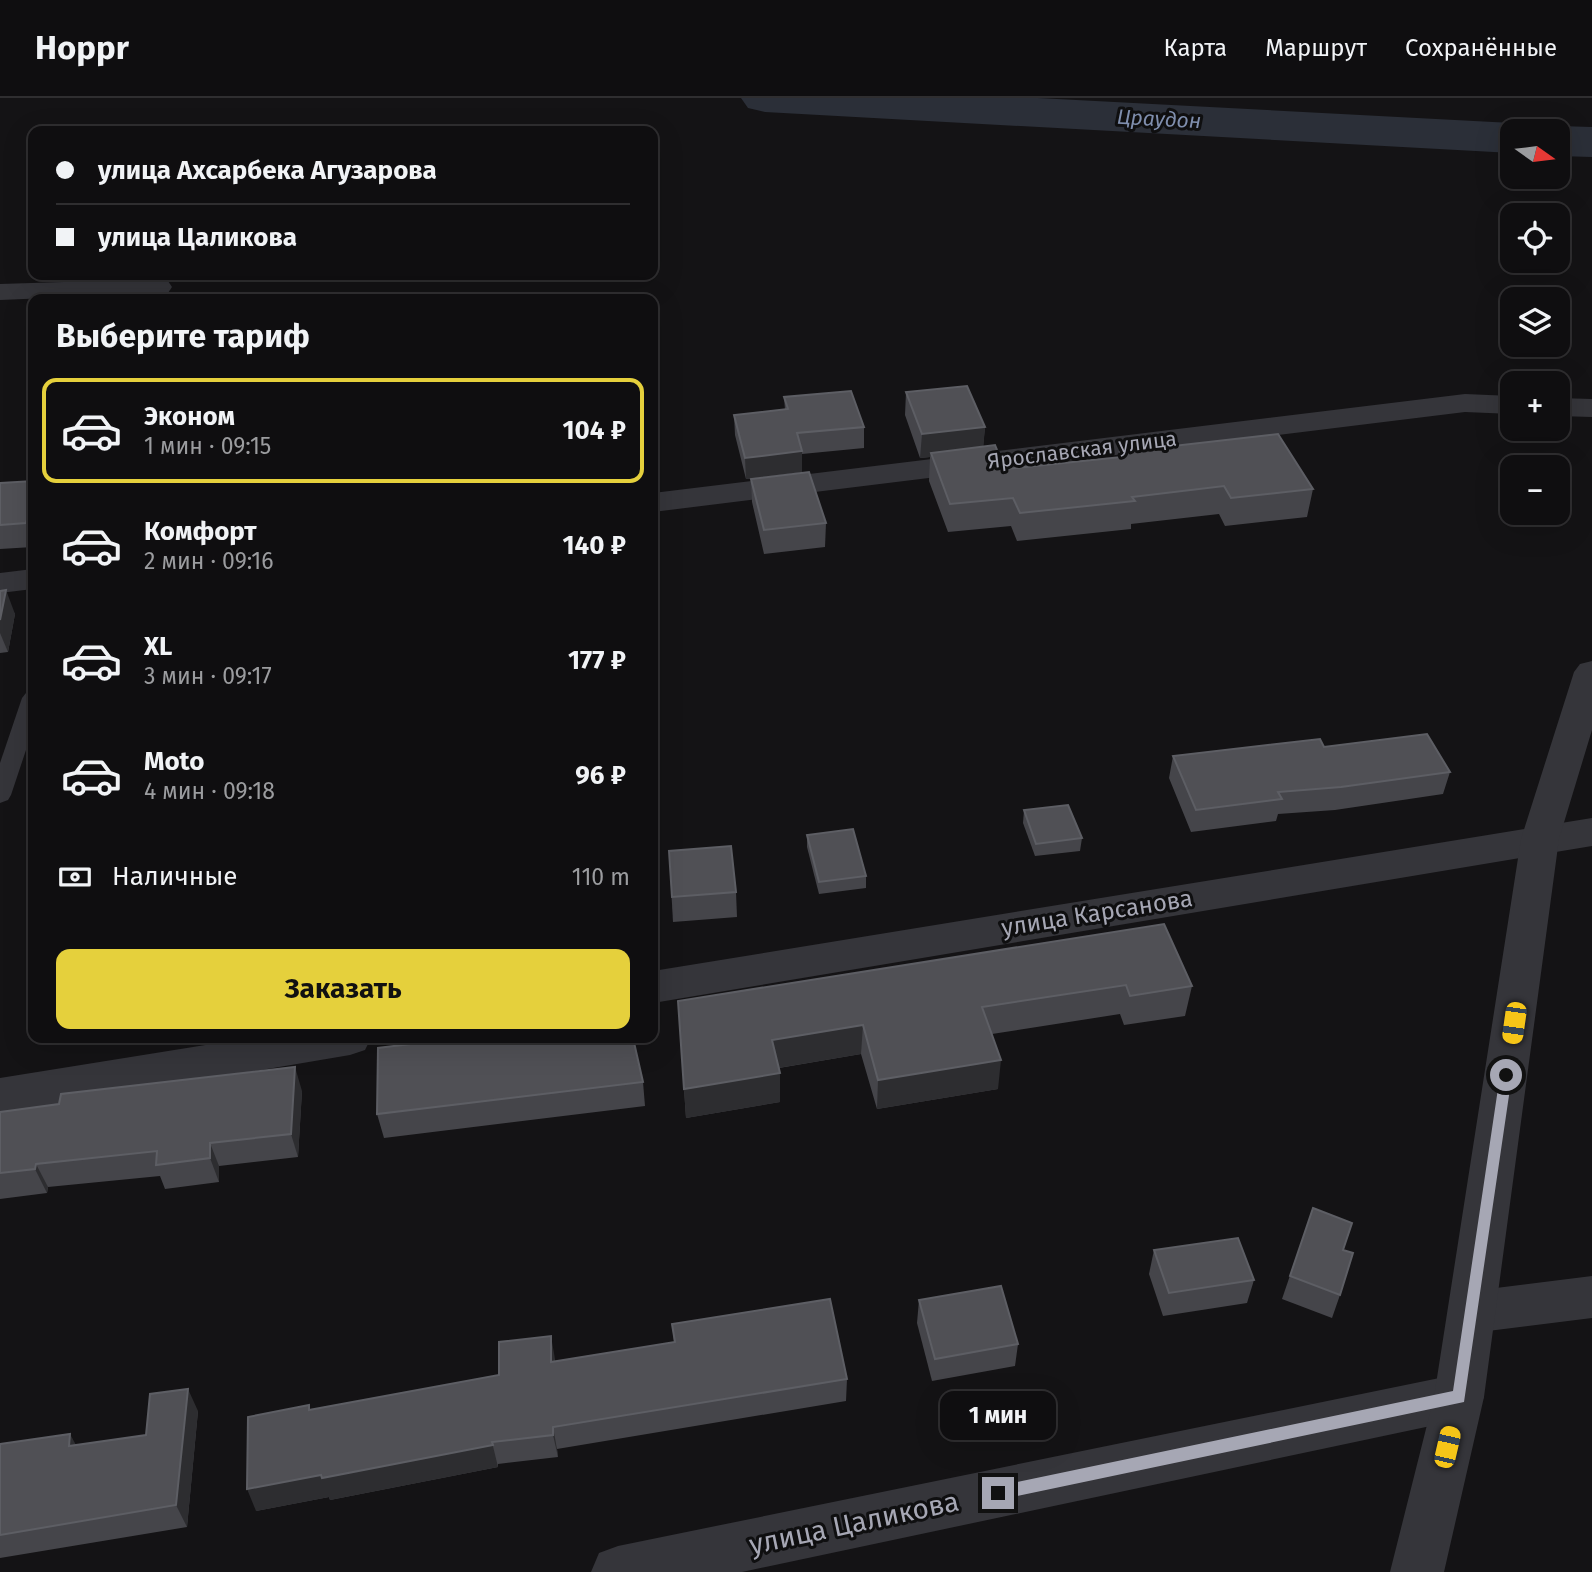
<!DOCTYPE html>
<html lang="ru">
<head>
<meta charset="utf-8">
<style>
  :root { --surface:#0f0e10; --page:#1d1c1e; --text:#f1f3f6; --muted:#9b9c9f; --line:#2f2e30; --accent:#e5d03c }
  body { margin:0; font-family:"Fira Sans",sans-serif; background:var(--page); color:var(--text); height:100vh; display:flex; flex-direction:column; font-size:26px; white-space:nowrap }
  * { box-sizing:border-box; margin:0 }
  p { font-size:23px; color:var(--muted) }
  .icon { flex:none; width:38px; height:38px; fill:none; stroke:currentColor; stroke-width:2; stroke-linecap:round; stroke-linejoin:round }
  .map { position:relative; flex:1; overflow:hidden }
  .sheet { position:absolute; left:28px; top:196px; width:630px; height:749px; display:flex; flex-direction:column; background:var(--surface); border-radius:14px; box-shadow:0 7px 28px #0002,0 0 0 2px var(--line) }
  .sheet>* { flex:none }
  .banner { position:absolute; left:28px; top:28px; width:630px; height:154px; border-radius:14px; box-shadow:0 7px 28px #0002,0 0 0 2px var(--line); display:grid; align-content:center; height:154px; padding:0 28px; background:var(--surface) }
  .needle { width:46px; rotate:104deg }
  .controls { position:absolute; left:1500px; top:21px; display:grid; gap:14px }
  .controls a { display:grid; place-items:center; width:70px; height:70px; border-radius:14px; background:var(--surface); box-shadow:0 7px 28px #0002,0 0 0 2px var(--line); font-size:35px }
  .end { position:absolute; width:32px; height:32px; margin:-16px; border:9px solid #a6a7b4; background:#111; box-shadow:0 0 0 4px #111 }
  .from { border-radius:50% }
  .bubble { position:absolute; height:49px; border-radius:14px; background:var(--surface); box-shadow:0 7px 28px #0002,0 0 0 2px var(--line); font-size:23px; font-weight:700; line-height:49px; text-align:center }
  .car { position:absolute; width:21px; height:42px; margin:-21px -10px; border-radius:9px; box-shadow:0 0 5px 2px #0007; background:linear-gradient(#f5c518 24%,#345 0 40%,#f5c518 0 76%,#345 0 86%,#f5c518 0) }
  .banner b { display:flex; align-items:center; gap:24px; height:66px; font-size:26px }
  .banner b+b { border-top:2px solid var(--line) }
  .banner i { width:18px; height:18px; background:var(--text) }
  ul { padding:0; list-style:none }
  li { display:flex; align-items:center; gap:21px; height:105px; margin:0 14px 10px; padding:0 14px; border:4px solid transparent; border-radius:14px }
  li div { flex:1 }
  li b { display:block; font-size:26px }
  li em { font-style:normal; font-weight:700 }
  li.selected { border-color:var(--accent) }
  li>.icon { width:63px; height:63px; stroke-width:1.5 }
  h2 { padding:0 28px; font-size:32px; line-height:84px }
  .pay { display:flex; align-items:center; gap:18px; height:77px; padding:0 28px; font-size:26px }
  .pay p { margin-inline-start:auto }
  .action { display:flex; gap:14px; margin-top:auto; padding:14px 28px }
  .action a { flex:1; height:80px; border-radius:14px; background:var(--accent); color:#111; font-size:28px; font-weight:700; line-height:80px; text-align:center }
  header { display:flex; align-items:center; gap:42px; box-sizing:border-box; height:98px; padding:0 35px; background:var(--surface); border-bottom:2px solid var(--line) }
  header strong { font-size:33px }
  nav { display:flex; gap:38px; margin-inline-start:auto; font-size:24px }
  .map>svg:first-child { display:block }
</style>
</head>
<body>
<header>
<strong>Hoppr</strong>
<nav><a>Карта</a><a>Маршрут</a><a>Сохранённые</a></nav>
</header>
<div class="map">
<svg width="1592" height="1474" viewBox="0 0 1592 1474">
  <rect width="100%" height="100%" fill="#141315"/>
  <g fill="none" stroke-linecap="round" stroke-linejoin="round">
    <!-- river -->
    <g fill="#2b2f38" fill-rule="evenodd">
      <path d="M741,0H1038L1512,25L1530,29L1532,33H1512V55L765,14L748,10Z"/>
      <path d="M1558,28L1592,29V59L1558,58V33H1540Z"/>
    </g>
    <!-- service -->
    <path fill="#35353a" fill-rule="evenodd" d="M33,593V631L11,697L8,702L0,705V665L22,600L26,595Z"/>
    <!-- minor -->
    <g fill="#35353a" fill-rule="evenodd">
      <path d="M158,181L168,183L172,189L168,195L0,202V186Z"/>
      <path d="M1465,296L1512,298V316L1465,314L653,414V395Z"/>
      <path d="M1558,300L1592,301V319L1558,318Z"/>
      <path d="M33,471V491L0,495V475Z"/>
      <path d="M1592,720V748L653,905V873Z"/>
      <path d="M249,940H371L365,952L350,957L0,1016V980Z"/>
      <path d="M1592,1178V1220L1472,1235L1455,1229L1448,1214L1455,1199L1472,1193Z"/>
      <path d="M1459,1276L1477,1283L1484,1299L1477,1315L1459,1322L742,1474H591L599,1455L618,1448Z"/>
    </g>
    <!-- tertiary -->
    <path fill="#35353a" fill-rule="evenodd" d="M1592,563V632L1559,741L1484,1299L1444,1474H1390L1434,1299L1521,741L1574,574L1580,566Z"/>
  </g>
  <!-- wall -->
  <g fill="#45454a">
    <path d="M906,294L985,329L983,349L1005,371L1119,359L1120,354L1313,391L1307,419L1225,428L1219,416L1131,426V431L1017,443L1011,428L948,434L929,383L930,359L920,360L905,317Z"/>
    <path d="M784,299L864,329V350L802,356V374L746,381L735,337L734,317L785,312Z"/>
    <path d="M751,381L826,425L825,449L764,456L752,404Z"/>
    <path d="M33,383V449L0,451V385Z"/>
    <path d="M0,493L15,516L8,554L0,555Z"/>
    <path d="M1324,649L1450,674L1443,696L1335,712L1278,716L1276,723L1191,734L1169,680L1173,658Z"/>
    <path d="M1024,712L1082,740L1080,753L1035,758L1023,725Z"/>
    <path d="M807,737L866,778V790L819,796L807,749Z"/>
    <path d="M669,753L736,794L737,819L673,824Z"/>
    <path d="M1164,826L1192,888L1185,918L1124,927L1120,916L992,936L998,991L877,1011L861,956L779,970L780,1004L686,1020L678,903Z"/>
    <path d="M643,984L645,1008L384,1040L377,1016Z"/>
    <path d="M302,993L298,1059L219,1068V1084L165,1091L160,1078L48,1089L47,1095L0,1101V1014Z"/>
    <path d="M1313,1110L1343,1152L1340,1197L1332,1220L1282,1201Z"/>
    <path d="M1154,1152L1254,1182L1247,1205L1163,1218L1149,1176Z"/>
    <path d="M919,1202L1018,1246L1015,1268L932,1283L917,1225Z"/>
    <path d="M672,1226L847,1281L846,1303L557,1351L558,1359L498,1366V1369L330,1402L329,1399L256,1413L311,1312L499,1277L555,1261V1263L674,1244Z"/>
    <path d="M198,1313L187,1429L0,1460V1346L76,1347L146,1337Z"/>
  </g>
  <!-- shaded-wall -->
  <g fill="#2d2d30">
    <path d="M985,329L983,352L931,355L930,359L920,360L922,336Z"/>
    <path d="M802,353V374L746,381L745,360Z"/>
    <path d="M33,402V445L26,425Z"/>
    <path d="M6,492L15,516L8,554L0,535V522Z"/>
    <path d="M863,927L861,956L772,971V942Z"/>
    <path d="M1001,962L998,991L877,1011L878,982Z"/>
    <path d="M295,969L302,993L298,1059L291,1036Z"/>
    <path d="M780,975V1004L686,1020L684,991Z"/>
    <path d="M210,1045L219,1068V1084L210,1060Z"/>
    <path d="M36,1066L48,1089L47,1095L35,1071Z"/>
    <path d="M551,1238L555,1261V1286L551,1264Z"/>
    <path d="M188,1291L198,1313L187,1429L176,1407Z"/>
    <path d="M553,1329L557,1351L558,1359L553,1337Z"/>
    <path d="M70,1336L82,1358L69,1348Z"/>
    <path d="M492,1344L498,1369L330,1402L329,1399L256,1413L247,1391Z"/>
  </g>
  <!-- building -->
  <g fill="#505055" stroke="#5d5e64" stroke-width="2">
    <path d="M967,288L985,329L922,336L906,294Z"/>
    <path d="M851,293L864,329L797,335L802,353L745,360L734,317L788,311L784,299Z"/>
    <path d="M1278,336L1313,391L1231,400L1224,388L1132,399L1135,403L1020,415L1013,400L950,406L931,355L995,347L1005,371L1122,359L1120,354Z"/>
    <path d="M809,374L826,425L764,432L751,381Z"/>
    <path d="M33,383V402L26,425L0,427V385Z"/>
    <path d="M6,492L0,522V493Z"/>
    <path d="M1427,636L1450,674L1341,689L1278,694L1282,701L1196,712L1173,658L1320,641L1324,649Z"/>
    <path d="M1068,707L1082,740L1036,746L1024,712Z"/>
    <path d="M853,731L866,778L819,784L807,737Z"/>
    <path d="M731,748L736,794L672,799L669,753Z"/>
    <path d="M1164,826L1192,888L1130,898L1126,887L982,909L1001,962L878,982L863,927L772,942L780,975L684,991L678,903Z"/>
    <path d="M460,940H633L643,984L377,1016L378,950Z"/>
    <path d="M295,969L291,1036L210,1045V1060L156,1067L157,1053L36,1066L35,1071L0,1075V1014L59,1006L61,996Z"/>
    <path d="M1313,1110L1352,1125L1343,1152L1353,1155L1340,1197L1290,1178Z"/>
    <path d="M1238,1140L1254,1182L1169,1195L1154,1152Z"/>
    <path d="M1001,1188L1018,1246L935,1261L919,1202Z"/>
    <path d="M830,1201L847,1281L553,1329V1337L492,1344L493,1347L322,1380L321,1377L247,1391L248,1319L309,1307V1312L499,1277V1244L551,1238V1264L675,1244L672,1226Z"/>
    <path d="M188,1291L176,1407L0,1437V1346L70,1336L69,1348L146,1337L150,1296Z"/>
  </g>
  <!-- route -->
  <path fill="#a6a7b4" d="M1506,972L1512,977L1464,1304L998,1402L993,1400L990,1395L993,1390L998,1388L1453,1293L1500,977Z"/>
  <g text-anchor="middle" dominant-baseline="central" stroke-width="6" stroke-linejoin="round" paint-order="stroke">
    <!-- far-water labels -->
    <g font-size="21" font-style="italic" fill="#7f8ead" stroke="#0f0f10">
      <text transform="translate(1159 21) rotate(3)">Цраудон</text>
    </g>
    <!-- far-street labels -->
    <g font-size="21" fill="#a6a7b4" stroke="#0f0f10">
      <text transform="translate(1082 352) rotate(-7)">Ярославская улица</text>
    </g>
    <!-- street labels -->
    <g font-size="24" fill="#a6a7b4" stroke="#0f0f10">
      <text transform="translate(1097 815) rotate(-9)">улица Карсанова</text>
    </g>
    <!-- near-street labels -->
    <g font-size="28" fill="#a6a7b4" stroke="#0f0f10">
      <text transform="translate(854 1425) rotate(-12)">улица Цаликова</text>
    </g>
  </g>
</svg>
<div class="controls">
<a><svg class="needle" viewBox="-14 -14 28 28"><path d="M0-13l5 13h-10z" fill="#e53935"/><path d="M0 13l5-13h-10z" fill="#9b9c9f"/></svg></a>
<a><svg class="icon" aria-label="locate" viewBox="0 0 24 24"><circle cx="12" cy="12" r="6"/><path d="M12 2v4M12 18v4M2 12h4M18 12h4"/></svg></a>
<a><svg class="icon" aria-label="layers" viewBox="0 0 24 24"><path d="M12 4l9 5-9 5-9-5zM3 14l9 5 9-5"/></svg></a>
<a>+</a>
<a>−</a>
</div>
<i class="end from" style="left:1506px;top:977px"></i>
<i class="end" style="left:998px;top:1395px"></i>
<div class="bubble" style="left:940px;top:1293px;width:116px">1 мин</div>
<i class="car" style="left:1514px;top:925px;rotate:188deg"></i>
<i class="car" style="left:1447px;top:1349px;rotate:13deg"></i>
<div class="banner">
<b><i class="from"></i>улица Ахсарбека Агузарова</b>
<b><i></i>улица Цаликова</b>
</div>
<section class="sheet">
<h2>Выберите тариф</h2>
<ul>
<li class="selected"><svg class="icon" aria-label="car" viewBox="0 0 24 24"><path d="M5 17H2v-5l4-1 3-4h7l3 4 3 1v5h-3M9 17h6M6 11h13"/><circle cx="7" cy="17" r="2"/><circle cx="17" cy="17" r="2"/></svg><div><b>Эконом</b><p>1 мин · 09:15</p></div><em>104 ₽</em></li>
<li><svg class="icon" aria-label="car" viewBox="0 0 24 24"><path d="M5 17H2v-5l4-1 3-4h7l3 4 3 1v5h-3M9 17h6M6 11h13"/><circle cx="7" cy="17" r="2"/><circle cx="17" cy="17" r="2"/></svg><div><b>Комфорт</b><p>2 мин · 09:16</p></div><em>140 ₽</em></li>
<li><svg class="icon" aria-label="car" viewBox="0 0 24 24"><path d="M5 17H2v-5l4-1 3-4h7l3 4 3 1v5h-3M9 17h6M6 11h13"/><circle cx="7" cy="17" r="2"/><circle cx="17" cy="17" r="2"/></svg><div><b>XL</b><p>3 мин · 09:17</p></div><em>177 ₽</em></li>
<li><svg class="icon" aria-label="car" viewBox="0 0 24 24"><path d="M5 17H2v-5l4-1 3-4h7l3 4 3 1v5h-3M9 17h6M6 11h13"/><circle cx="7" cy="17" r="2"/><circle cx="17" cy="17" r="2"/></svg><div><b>Moto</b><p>4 мин · 09:18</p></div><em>96 ₽</em></li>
</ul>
<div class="pay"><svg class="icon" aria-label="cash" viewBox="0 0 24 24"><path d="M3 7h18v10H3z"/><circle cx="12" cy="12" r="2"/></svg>Наличные<p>110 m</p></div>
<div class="action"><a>Заказать</a></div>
</section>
</div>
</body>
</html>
